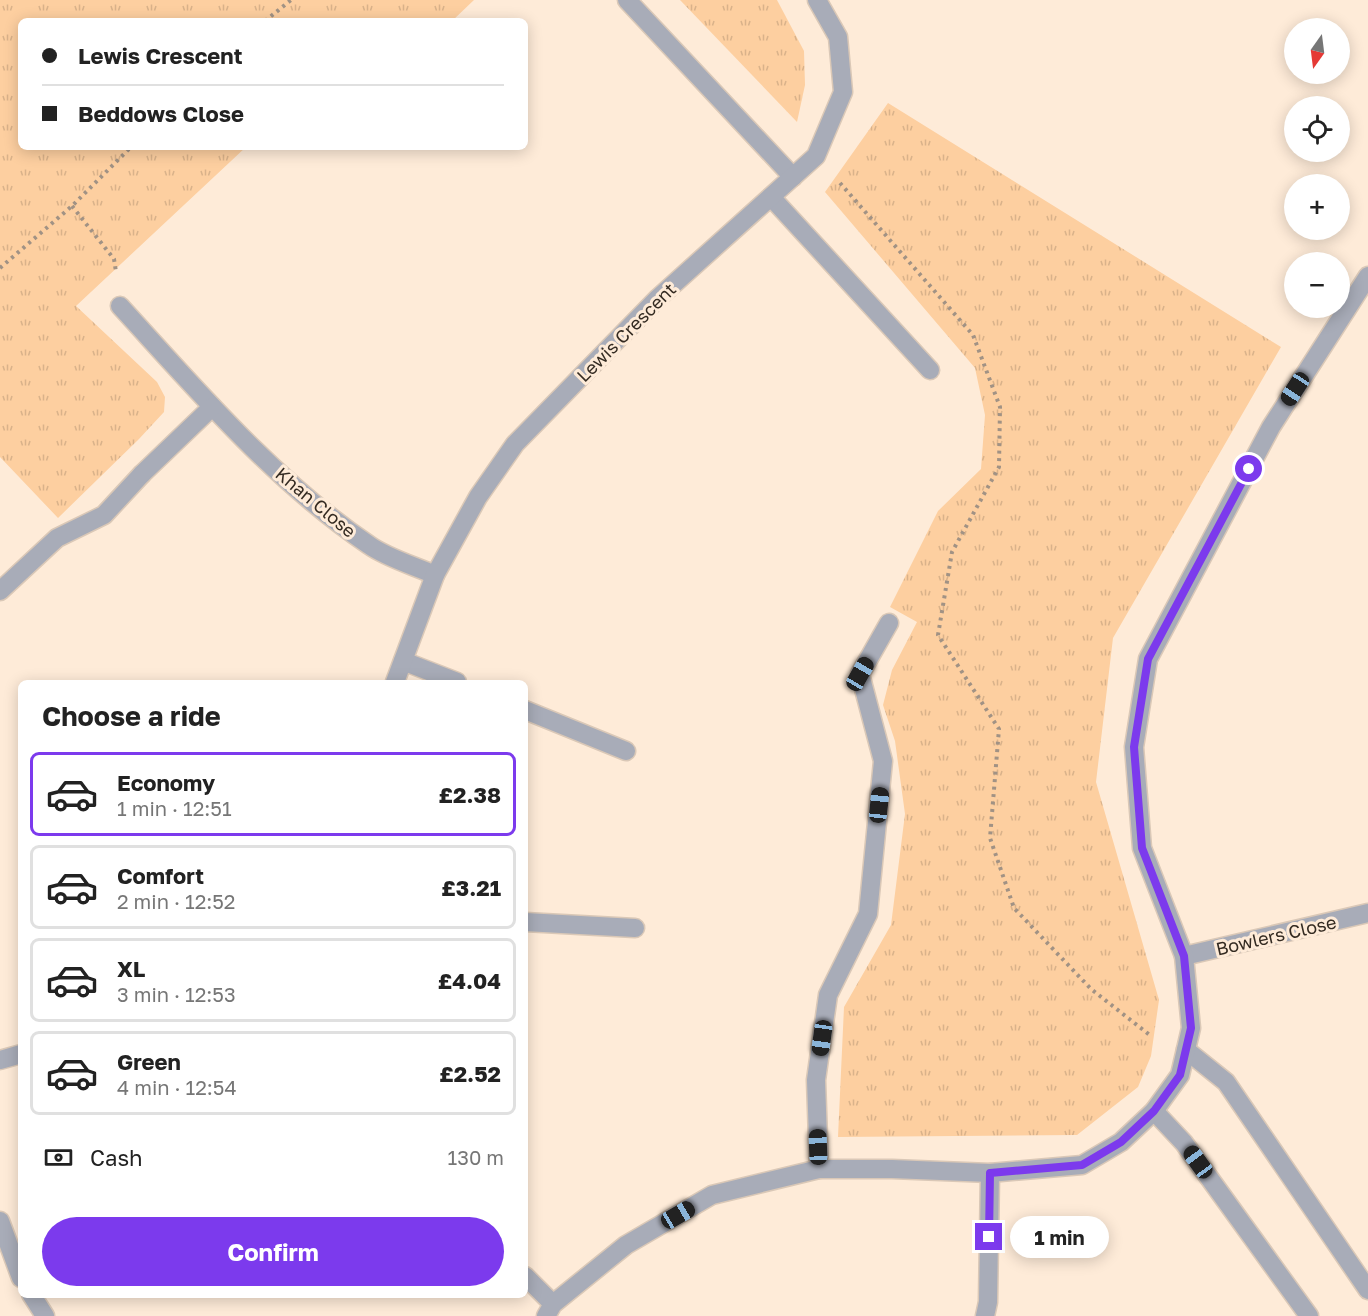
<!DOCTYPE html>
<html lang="en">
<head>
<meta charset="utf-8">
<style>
  :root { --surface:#fff; --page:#f6f6f6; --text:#222; --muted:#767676; --line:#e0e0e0; --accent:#7c3aed }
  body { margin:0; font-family:"Golos Text",sans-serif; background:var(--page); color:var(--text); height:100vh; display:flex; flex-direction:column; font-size:22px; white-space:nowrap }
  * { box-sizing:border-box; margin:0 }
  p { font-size:20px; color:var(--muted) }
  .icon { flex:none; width:33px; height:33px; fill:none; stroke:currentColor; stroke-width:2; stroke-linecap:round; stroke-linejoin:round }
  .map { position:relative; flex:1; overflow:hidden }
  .drawer { position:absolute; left:18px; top:680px; width:510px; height:618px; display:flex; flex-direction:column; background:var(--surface); border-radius:9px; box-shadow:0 3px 15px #0003 }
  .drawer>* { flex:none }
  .guide { position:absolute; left:18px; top:18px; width:510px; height:132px; border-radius:9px; box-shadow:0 3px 15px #0003; display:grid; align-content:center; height:132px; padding:0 24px; background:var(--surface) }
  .needle { width:39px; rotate:194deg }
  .fabs { position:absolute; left:1284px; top:18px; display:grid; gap:12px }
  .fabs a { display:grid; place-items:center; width:66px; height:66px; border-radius:50%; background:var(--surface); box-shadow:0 3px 15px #0003; font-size:30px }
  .end { position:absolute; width:27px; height:27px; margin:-14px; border:8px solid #7c3aed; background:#fff; box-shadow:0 0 0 3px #fff }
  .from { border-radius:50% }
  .bubble { position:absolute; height:42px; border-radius:21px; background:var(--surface); box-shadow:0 3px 15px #0003; font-size:20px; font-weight:700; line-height:42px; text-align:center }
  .car { position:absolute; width:18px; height:36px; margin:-18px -9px; border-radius:8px; box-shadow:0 0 4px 2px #0007; background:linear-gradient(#222 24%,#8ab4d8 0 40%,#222 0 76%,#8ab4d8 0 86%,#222 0) }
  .guide b { display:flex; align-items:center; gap:21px; height:57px; font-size:22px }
  .guide b+b { border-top:2px solid var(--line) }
  .guide i { width:15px; height:15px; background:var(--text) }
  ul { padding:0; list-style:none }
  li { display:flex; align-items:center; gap:18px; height:84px; margin:0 12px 9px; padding:0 12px; border:3px solid var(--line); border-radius:9px }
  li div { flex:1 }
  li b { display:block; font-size:22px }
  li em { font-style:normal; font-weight:700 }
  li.active { border-color:var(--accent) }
  li>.icon { width:54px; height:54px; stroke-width:1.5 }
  h2 { padding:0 24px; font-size:27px; line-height:72px }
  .pay { display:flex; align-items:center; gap:15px; height:66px; padding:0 24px; font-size:22px }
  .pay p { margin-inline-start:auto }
  .action { display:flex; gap:12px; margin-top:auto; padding:12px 24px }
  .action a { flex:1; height:69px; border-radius:36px; background:var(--accent); color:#fff; font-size:24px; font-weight:700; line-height:69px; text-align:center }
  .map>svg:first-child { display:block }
</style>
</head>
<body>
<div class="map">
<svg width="1368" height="1316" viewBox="0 0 1368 1316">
  <defs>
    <pattern id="grass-tufts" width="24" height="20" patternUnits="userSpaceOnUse" patternTransform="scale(1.5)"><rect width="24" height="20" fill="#fdcfa0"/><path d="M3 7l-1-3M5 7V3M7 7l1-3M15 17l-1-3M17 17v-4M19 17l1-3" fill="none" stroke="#d9b28a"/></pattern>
  </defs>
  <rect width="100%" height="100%" fill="#feebd8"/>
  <!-- grass -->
  <g fill="url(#grass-tufts)">
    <path d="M0,0H474L452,21H21V147H246L76,306L157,382L165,397L164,412L139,439L58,518L0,457Z"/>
    <path d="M680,0H777L804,51L805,85L797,122Z"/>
    <path d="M888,103L1281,347L1113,638L1096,782L1159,1000L1151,1056L1138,1087L1077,1135L838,1137L844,1007L891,925L905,814L895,741L883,705L892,670L917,622L890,607L938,511L981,469L985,415L975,368L825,192Z"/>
  </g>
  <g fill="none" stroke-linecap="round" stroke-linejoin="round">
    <!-- service casing -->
    <g stroke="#dac8b7" stroke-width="21">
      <g id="service">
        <path d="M627,0L793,177"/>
        <path d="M771,197L930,370"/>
        <path d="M0,591L57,538L104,515L142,474"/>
        <path d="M403,661L457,682"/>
        <path d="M525,710L626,751"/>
        <path d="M525,922L635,928"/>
        <path d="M1186,1050L1226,1082L1368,1290"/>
        <path d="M1154,1111L1184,1143L1309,1316"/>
        <path d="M819,1169L816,1080L828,995L868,914L883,761L860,674L889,623"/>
        <path d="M0,1221L21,1278"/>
        <path d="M525,1276L553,1304"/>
        <path d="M31,1294L45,1316"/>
      </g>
    </g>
    <!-- minor casing -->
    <g stroke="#dac8b7" stroke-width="21">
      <g id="minor">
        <path d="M120,306C196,389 274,481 369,545C387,558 415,566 435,575"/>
        <path d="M142,474L212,407"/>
        <path d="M395,682L435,575L478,497L515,444L657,299L816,156L843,92L838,37L817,0"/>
        <path d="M1184,956L1368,913"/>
        <path d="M0,1060L21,1054"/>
        <path d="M546,1316L553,1304L626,1245L712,1195L819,1169H892L990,1173L1082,1165L1121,1142L1154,1111L1180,1075L1191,1028L1184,956L1142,848L1134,747L1148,659L1271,427L1368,276"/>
        <path d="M985,1316L988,1302L990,1173"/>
      </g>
    </g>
    <!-- path -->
    <g stroke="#a19284" stroke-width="4" stroke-dasharray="3 4.5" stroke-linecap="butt">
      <path d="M265,21L291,0"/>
      <path d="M840,183L973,335L1000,407L999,467L952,552L938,635L999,729L990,838L1014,908L1091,989L1151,1036"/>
      <path d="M72,206L114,259L116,272"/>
      <path d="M0,268L72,206L131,147"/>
    </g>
    <!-- service -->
    <use href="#service" stroke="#a8acb8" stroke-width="18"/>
    <!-- minor -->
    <use href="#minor" stroke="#a8acb8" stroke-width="18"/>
  </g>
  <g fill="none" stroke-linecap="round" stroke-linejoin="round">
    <!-- route -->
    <path stroke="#7c3aed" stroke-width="8" d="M989,1237L990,1173L1082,1165L1121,1142L1154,1111L1180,1075L1191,1028L1184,956L1142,848L1134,747L1148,659L1249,469"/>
  </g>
  <g text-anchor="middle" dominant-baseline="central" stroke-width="6" stroke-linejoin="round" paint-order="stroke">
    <!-- street labels -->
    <g font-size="18" fill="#342b22" stroke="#feebd8">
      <text transform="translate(626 332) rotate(-45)">Lewis Crescent</text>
      <text transform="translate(316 502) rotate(40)">Khan Close</text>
      <text transform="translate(1276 935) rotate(-13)">Bowlers Close</text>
    </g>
  </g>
</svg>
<div class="fabs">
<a><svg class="needle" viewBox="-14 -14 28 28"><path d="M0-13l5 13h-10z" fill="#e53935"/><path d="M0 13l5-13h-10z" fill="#767676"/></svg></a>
<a><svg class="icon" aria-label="locate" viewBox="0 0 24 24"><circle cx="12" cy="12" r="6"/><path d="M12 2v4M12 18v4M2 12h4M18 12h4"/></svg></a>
<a>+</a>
<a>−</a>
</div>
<i class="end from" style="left:1249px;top:469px"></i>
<i class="end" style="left:989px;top:1237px"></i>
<div class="bubble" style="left:1010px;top:1216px;width:99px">1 min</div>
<i class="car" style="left:1295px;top:389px;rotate:213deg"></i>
<i class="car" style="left:860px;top:674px;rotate:30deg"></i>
<i class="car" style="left:879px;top:805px;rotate:6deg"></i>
<i class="car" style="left:822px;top:1038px;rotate:188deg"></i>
<i class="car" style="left:818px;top:1147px;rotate:358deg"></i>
<i class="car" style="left:1198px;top:1162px;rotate:324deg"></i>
<i class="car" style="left:678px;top:1215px;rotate:60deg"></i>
<div class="guide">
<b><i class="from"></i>Lewis Crescent</b>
<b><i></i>Beddows Close</b>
</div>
<section class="drawer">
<h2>Choose a ride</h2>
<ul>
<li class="active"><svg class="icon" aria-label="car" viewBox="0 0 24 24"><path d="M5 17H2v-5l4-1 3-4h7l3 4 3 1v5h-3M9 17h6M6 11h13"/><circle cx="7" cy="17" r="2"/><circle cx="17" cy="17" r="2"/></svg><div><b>Economy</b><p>1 min · 12:51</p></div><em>£2.38</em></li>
<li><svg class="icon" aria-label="car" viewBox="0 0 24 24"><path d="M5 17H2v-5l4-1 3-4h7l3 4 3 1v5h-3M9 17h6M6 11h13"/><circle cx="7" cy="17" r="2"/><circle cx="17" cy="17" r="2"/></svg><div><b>Comfort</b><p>2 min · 12:52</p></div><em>£3.21</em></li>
<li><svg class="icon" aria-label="car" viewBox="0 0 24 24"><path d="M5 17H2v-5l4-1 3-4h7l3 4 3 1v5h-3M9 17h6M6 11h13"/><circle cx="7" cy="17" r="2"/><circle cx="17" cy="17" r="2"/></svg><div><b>XL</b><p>3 min · 12:53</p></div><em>£4.04</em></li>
<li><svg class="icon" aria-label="car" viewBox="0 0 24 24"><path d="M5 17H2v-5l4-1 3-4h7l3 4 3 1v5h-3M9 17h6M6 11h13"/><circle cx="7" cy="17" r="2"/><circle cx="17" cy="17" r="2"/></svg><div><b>Green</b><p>4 min · 12:54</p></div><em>£2.52</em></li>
</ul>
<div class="pay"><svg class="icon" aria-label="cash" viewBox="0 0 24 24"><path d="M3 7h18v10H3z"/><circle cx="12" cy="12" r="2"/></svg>Cash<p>130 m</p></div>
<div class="action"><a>Confirm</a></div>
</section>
</div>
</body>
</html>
